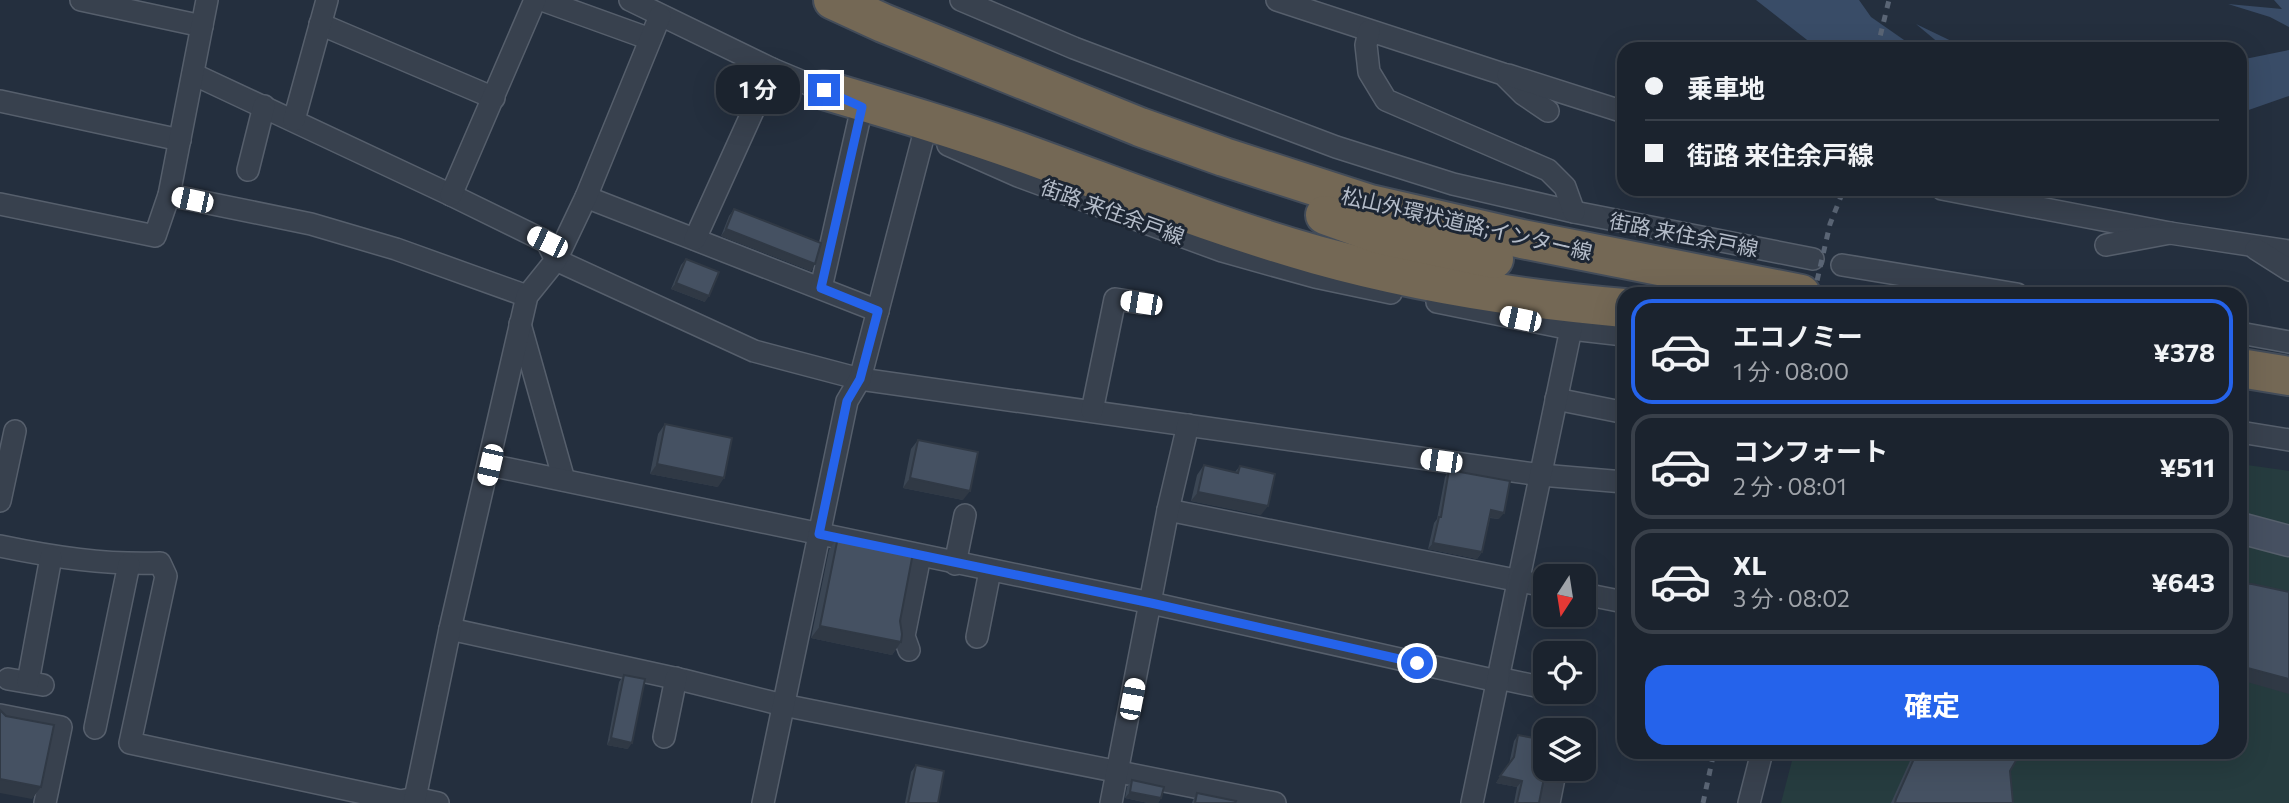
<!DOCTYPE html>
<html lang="ja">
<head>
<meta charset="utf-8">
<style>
  :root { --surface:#1b232e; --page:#282f3a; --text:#f1f3f6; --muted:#a0a4aa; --line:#39404a; --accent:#2563eb }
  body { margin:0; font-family:Commissioner,"Noto Sans JP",sans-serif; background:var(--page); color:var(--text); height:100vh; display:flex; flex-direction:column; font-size:26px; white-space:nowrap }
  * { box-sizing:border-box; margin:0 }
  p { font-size:23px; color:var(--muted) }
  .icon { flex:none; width:38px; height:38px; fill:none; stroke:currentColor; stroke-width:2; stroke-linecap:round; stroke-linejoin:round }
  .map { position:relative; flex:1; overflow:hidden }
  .details { position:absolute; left:1617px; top:287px; width:630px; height:472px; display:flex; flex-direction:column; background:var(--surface); border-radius:21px; box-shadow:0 7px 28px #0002,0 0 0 2px var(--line) }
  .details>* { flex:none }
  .hud { position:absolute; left:1617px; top:42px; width:630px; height:154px; border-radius:21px; box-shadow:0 7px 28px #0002,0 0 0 2px var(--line); display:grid; align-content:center; height:154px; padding:0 28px; background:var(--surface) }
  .needle { width:46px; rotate:192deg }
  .buttons { position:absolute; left:1533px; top:564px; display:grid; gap:14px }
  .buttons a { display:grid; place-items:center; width:63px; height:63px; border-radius:14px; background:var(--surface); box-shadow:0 7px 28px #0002,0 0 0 2px var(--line); font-size:35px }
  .end { position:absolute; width:32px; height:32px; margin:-16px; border:9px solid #2563eb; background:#fff; box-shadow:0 0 0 4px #fff }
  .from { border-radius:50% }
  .bubble { position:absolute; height:49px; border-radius:21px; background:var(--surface); box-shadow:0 7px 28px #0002,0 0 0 2px var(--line); font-size:23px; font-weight:700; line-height:49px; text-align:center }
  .car { position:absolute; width:21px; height:42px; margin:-21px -10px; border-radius:9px; box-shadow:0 0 5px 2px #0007; background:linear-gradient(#fff 24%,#345 0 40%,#fff 0 76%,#345 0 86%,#fff 0) }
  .hud b { display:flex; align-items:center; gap:24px; height:66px; font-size:26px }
  .hud b+b { border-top:2px solid var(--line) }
  .hud i { width:18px; height:18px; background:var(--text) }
  ul { padding:12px 0 0; list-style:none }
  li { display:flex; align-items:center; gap:21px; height:105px; margin:0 14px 10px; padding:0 14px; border:4px solid var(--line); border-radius:21px }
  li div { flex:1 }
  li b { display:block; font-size:26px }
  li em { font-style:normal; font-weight:700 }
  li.current { border-color:var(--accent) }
  li>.icon { width:63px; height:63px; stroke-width:1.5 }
  .cta { display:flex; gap:14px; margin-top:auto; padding:14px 28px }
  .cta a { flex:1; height:80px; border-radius:21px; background:var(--accent); color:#fff; font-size:28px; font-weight:700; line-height:80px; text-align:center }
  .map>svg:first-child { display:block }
</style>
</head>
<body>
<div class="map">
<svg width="2289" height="803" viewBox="0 0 2289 803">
  <rect width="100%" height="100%" fill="#242f3e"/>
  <!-- green -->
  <path fill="#263c3f" d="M2240,464L2289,471V803H1781L1794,753L2240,752Z"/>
  <!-- water -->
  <g fill="#394c67">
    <path d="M1756,0H1859L1871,17L1917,49H1851L1837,43H1811Z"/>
    <path d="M2274,0H2289V27L2270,17L2228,4L2282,9Z"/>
    <path d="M1916,24L1968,49H1946Z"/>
    <path d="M2289,50V96L2240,113V60Z"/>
  </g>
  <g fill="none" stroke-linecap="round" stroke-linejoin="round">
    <!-- street casing -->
    <g stroke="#565f6c" stroke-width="24">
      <g id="street">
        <path d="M81,0L202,26"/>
        <path d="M542,0L650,39"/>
        <path d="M630,0L772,69L832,94"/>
        <path d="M961,0L1074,48L1336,147L1453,184L1574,212L1813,259"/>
        <path d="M1277,0L1503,74L1523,94L1548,111"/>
        <path d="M320,24L494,98"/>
        <path d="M1369,31L1366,45L1369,72L1386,100L1548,170L1565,187L1574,212"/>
        <path d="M193,74L451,195L547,242L556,260L754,351L860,379L1541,475L1624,482"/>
        <path d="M1508,75L1624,112"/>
        <path d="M0,101L180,140"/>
        <path d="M294,120L327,0"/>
        <path d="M948,145L1018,176L1222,251L1315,277L1391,293"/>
        <path d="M248,170L264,106"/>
        <path d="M1942,189L2170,233"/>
        <path d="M169,195L311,224L396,249L527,296"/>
        <path d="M451,195L535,0"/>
        <path d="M586,197L878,311"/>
        <path d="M0,204L155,236L169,195L207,0"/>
        <path d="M695,239L772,69"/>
        <path d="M2106,245L2170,233L2289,251"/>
        <path d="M2256,249L2289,270"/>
        <path d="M1842,265L2017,294"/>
        <path d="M821,288L862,107"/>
        <path d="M1437,302L1571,329L1624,335"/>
        <path d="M520,324L564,480"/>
        <path d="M2240,333L2289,342"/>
        <path d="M1556,399L1616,411"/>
        <path d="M1092,411L1115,299L1141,303"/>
        <path d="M2240,432L2289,440"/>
        <path d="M490,465L1151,603L1497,681"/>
        <path d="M0,501L15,431"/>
        <path d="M1168,510L1545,586"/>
        <path d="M0,546C53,557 105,565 160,563L166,576L130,743L401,801L415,798L438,803"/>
        <path d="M955,564L965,515"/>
        <path d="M1584,594L1624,602"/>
        <path d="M450,629L683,680L783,705L1275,803"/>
        <path d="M977,637L990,571"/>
        <path d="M909,650L904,636L920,556"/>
        <path d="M1498,678L1545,688"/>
        <path d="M8,679L43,685"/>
        <path d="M28,682L51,557"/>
        <path d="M1562,691L1566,692"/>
        <path d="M0,715L61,727L45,803"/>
        <path d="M95,728L129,564"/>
        <path d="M664,737L676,678"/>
        <path d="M414,803L450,629L527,296L556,260L586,197L660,16"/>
        <path d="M763,803L847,401L860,379L924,134"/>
        <path d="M1111,803L1168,510L1188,425"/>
        <path d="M1472,803L1571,329"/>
        <path d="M1549,803L1556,768"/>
        <path d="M1749,803L1762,752"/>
      </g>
    </g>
    <!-- secondary casing -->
    <g stroke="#565f6c" stroke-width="33">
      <path id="secondary" d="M2240,528L2289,541"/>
    </g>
    <!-- highway casing -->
    <g stroke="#434c59" stroke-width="42">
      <g id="highway">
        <path d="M833,0L883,23L1140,127L1224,157L1370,204L1522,239L1801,294"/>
        <path d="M824,90C892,110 960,130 1026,154C1123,189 1218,227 1317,255C1417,283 1520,299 1624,308"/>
        <path d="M1325,215L1381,235L1494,259"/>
        <path d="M2240,368L2289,376"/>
      </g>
    </g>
    <!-- street -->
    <use href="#street" stroke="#38414e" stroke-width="21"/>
    <!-- secondary -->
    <use href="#secondary" stroke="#465061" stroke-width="30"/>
    <!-- highway -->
    <use href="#highway" stroke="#746855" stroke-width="38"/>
    <!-- rail -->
    <g stroke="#5a6575" stroke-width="5" stroke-dasharray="7 7" stroke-linecap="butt">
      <path d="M1877,49L1889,0"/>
      <path d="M1814,294L1830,224L1844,189"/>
      <path d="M1703,803L1714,752"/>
    </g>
  </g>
  <!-- wall -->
  <g fill="#3b4654">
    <path d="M734,209L815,264L811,271L721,236L729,216Z"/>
    <path d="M686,259L705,302L671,289L681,265Z"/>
    <path d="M665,424L718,487L650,474L658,434Z"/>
    <path d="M918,440L963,500L903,488L911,449Z"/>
    <path d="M1204,465L1235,472L1240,466L1261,515L1191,501L1197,475Z"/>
    <path d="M1449,470L1499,519L1490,518L1482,552L1477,559L1428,549L1434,523L1437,519L1445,477Z"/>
    <path d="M838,537L900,621L901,642L892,655L811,638L829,550Z"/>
    <path d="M624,675L628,749L607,745L619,682Z"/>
    <path d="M1518,735L1539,803H1514L1517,787L1496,783L1509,764L1514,741Z"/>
    <path d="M1914,752H2021L2010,771L2013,803H1891Z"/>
    <path d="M916,765L938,803H905L911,772Z"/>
    <path d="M1132,780L1161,798L1158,803H1148L1125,798L1127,787Z"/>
    <path d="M1197,793L1235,803H1192L1193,800Z"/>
  </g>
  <!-- shaded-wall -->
  <g fill="#303945">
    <path d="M726,229L815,264L811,271L721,236Z"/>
    <path d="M676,283L709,296L705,302L671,289Z"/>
    <path d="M657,464L724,478L718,487L650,474Z"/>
    <path d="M910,478L970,491L963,500L903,488Z"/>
    <path d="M1198,492L1268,506L1261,515L1191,501Z"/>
    <path d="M1491,510L1504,513L1499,519L1487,517Z"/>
    <path d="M1433,543L1482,552L1477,559L1428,549Z"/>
    <path d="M820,626L901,642L892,655L811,638Z"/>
    <path d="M2240,666L2289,679V694L2240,680Z"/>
    <path d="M611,738L632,743L628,749L607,745Z"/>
    <path d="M1500,776L1522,781L1517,787L1496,783Z"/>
    <path d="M0,779L41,787L32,799L0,793Z"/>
    <path d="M1130,792L1161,798L1158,803H1148L1125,798Z"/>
  </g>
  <!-- building -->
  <g fill="#455162" stroke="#303945" stroke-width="2">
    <path d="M734,209L821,243L815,264L726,229Z"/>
    <path d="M686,259L719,272L709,296L676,283Z"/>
    <path d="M665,424L732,438L724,478L657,464Z"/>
    <path d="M918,440L978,452L970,491L910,478Z"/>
    <path d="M1204,465L1238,473L1240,466L1275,474L1268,506L1198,492Z"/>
    <path d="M1449,470L1510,481L1504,513L1491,510L1482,552L1433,543L1439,517H1441Z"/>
    <path d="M838,537L913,553L900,621L902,634L901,642L820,626Z"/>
    <path d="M2240,583L2252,584L2289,592V679L2240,666Z"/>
    <path d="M624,675L645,679L632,743L611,738Z"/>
    <path d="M0,710L6,716L54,725L41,787L0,779Z"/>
    <path d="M1518,735L1545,740L1546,768L1539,803H1517L1522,781L1500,776L1514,757Z"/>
    <path d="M1917,752H2021L2010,771L2013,803H1895L1896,799Z"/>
    <path d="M916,765L944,771L938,803H908Z"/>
    <path d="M1132,780L1164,787L1161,798L1130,792Z"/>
    <path d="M1197,793L1236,801L1235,803H1195Z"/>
  </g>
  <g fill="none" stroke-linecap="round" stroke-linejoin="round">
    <!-- route -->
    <path stroke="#2563eb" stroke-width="9" d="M824,90L862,107L821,288L878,311L860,379L847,401L819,534L1151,603L1417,663"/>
  </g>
  <g text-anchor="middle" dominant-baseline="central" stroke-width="6" stroke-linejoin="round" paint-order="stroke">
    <!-- street labels -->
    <g font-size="21" fill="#b4bcc9" stroke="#1d2633">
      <text transform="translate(1113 211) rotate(20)">街路 来住余戸線</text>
      <text transform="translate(1467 223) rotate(13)">松山外環状道路;インター線</text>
      <text transform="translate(1684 234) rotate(11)">街路 来住余戸線</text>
    </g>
  </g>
</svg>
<div class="buttons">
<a><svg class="needle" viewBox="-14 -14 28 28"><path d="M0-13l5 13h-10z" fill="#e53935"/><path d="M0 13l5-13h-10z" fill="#a0a4aa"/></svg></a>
<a><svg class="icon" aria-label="locate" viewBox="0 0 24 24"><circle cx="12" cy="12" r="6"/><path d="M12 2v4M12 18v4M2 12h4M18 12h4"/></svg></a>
<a><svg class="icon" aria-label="layers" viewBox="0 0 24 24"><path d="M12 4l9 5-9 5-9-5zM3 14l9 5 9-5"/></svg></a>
</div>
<i class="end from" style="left:1417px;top:663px"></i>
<i class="end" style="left:824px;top:90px"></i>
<div class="bubble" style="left:716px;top:65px;width:84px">1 分</div>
<i class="car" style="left:192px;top:200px;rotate:282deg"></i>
<i class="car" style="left:547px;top:242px;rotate:296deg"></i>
<i class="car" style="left:1141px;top:303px;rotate:279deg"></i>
<i class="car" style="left:1520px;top:319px;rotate:282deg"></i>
<i class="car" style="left:1441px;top:461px;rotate:278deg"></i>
<i class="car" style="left:490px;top:465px;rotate:193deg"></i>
<i class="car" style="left:1132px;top:699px;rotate:11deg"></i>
<div class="hud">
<b><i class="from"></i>乗車地</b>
<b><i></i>街路 来住余戸線</b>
</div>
<section class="details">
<ul>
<li class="current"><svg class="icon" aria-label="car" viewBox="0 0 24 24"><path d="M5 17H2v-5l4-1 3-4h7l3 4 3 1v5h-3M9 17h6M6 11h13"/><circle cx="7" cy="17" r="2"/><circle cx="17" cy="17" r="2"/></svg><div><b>エコノミー</b><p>1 分 · 08:00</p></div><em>¥378</em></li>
<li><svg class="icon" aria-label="car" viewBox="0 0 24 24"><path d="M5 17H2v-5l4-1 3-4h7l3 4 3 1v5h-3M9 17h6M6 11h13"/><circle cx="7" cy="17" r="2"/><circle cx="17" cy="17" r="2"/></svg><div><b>コンフォート</b><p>2 分 · 08:01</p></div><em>¥511</em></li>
<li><svg class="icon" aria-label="car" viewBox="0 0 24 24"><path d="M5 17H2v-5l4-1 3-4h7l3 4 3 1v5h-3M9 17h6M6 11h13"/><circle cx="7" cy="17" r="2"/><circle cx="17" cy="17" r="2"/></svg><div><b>XL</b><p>3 分 · 08:02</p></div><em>¥643</em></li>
</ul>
<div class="cta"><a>確定</a></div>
</section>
</div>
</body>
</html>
